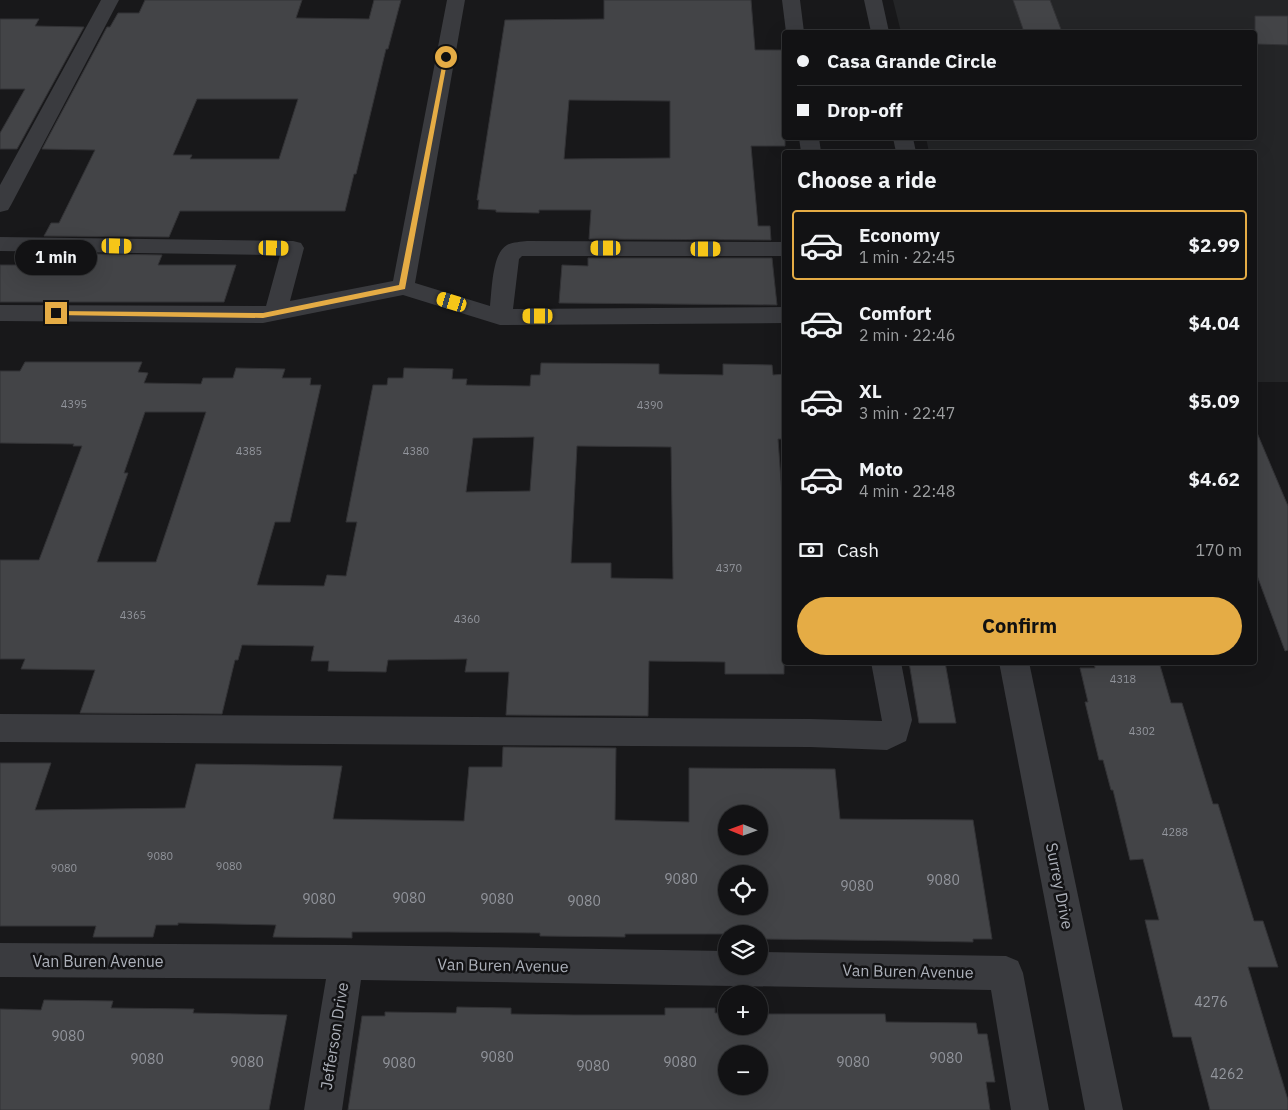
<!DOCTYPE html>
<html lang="en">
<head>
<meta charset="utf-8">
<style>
  :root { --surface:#121214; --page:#1f2022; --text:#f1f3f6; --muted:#9c9ea0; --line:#313234; --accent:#e5ac45 }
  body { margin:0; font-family:"IBM Plex Sans",sans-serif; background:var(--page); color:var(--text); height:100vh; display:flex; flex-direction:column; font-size:19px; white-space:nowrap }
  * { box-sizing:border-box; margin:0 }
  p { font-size:16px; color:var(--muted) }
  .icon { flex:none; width:28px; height:28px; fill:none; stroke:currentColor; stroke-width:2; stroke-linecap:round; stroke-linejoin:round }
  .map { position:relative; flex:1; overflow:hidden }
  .side { position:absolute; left:782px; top:150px; width:475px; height:515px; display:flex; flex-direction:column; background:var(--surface); border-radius:5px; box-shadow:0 5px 20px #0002,0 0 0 1px var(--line) }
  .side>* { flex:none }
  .guide { position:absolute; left:782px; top:30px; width:475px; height:110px; border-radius:5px; box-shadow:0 5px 20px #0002,0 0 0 1px var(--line); display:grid; align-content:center; height:110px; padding:0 15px; background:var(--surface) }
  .needle { width:32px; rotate:271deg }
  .controls { position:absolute; left:718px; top:805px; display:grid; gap:10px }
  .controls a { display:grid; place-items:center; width:50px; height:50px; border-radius:50%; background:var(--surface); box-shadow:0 5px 20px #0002,0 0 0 1px var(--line); font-size:25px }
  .end { position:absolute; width:22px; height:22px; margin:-11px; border:6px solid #e5ac45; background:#111; box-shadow:0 0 0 2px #111 }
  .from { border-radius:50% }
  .bubble { position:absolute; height:35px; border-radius:18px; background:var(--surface); box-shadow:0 5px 20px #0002,0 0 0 1px var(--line); font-size:16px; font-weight:700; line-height:35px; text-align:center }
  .car { position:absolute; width:15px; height:30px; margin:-15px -8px; border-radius:6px; box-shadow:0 0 4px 1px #0007; background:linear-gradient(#f5c518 24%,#345 0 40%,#f5c518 0 76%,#345 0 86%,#f5c518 0) }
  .guide b { display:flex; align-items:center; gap:18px; height:48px; font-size:19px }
  .guide b+b { border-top:1px solid var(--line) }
  .guide i { width:12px; height:12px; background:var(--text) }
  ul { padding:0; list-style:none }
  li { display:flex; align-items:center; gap:15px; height:70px; margin:0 10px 8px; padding:0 5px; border:2px solid transparent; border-radius:5px }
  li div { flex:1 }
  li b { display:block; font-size:19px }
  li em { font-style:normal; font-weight:700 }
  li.on { border-color:var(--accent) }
  li>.icon { width:45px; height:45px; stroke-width:1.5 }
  h2 { padding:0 15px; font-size:22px; line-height:60px }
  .pay { display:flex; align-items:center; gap:12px; height:55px; padding:0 15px; font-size:19px }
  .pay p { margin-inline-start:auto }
  .primary-button { display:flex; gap:10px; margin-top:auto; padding:10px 15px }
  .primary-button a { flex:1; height:58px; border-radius:30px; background:var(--accent); color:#111; font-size:20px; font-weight:700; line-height:58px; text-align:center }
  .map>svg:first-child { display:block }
</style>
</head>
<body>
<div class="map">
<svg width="1288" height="1110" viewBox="0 0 1288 1110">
  <rect width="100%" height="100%" fill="#18181a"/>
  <!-- built -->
  <path fill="#242527" d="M893,0H1288V382H1255V152H929L926,138H1255V32H901Z"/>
  <!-- building -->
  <g fill="#434447" stroke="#333336" fill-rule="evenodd">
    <path d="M145,0H302L296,18L369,19L374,0H401L388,49H386L356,174H354L345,211H180L169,237L44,236L51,223H59L95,150L42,149L107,27H110L118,13H139ZM197,99H298L279,159H190L192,155H173Z"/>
    <path d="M604,0H751L755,50H785V146H751L758,226H770L771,240L589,239L591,210H539V213L496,212V210L478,209L479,200H477L505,20L604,19ZM569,100L670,101V158L564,159Z"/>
    <path d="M1013,0H1050L1062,32H1024Z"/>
    <path d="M1255,16H1288V45L1255,44Z"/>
    <path d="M0,19H39L35,26L84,27L17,149H0V133L25,89H0Z"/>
    <path d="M36,253L162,255L158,265H236L224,302H0V265H31Z"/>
    <path d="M588,258H772L777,305L559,303L562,265L588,266Z"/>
    <path d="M25,362H142L138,372L148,373L144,383L201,384L203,378H233L236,368L285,369L282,378H311L310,385H321L290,522H275L257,585L324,586L327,575L346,576L357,522H346L373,385H387L388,378H403L404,368L453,369L452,379H467L466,385L530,386L531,375H540L541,363L659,364V374L723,375V364L772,365L773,375L785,374V439H778L782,495H785L784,674H725V662L649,661L648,716L506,715L509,672H465L467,659L388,660L386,672L328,671L329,661H311L314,646L242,645L238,660H235L222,714L80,713L95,670L21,669L25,659H0V560H39L82,446H73L74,444L0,443V371H20ZM145,412H206L156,562H97L128,473H124ZM534,437L530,491L466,492L473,438ZM577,446L671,447L673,579L611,578V563H571Z"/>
    <path d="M1255,428L1288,506V650L1285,651L1255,570Z"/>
    <path d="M909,662H945L956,723H919Z"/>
    <path d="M1094,662H1159L1171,703H1182L1213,804H1218L1254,921H1263L1278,967H1248L1288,1100V1110H1210L1191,1037H1173L1145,920H1159L1143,859L1130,860L1113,790H1111L1103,760H1099L1085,702H1088L1080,668H1095Z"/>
    <path d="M503,747L616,748L615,820L689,822V768L835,769L840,819L973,820L992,939H973V942L916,941L759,939V934H625V937L540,936V933L447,932H352V938L273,937L276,925L178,923V925H156L153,937H93L96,926H0V763H51L35,810L185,808L196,764L342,766L333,819L464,821L469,767H502ZM726,814H759V846H726ZM726,874H759V906H726Z"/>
    <path d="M44,1000L113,1001L111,1008L194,1009L193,1013L287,1015L269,1110H0V1009L41,1010Z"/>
    <path d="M457,1007L511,1008V1014L574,1015H665V1008H715V1013H726V1026H759V1014H885L886,1022L976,1023L978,1034H987L995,1082H986L990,1110H348L362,1016H385V1012L456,1013ZM726,1054H759V1086H726Z"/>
  </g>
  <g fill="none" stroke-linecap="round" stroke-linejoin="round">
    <!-- minor -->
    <g fill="#3a3b3f" fill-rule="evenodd">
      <path d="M101,0H119L11,205L8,210L0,212V185Z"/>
      <path d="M447,0H465L415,283L490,306C492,290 492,253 507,245C512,242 521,242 527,241L785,242V256H522L519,259L513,309L785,307V323L500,325L403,295L263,323L0,321V305L266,306L280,255L0,251V237L293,241L301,243L304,248L290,301L393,281Z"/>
      <path d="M782,0H800L804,32H786Z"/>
      <path d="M864,0H882L889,32H871Z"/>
      <path d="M799,138H819L821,152H801Z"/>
      <path d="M893,138H913L916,152H896Z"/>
      <path d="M871,662H901L912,720L906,741L887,750L810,747L0,742V714L810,719L882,721Z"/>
      <path d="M999,662H1029L1123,1110H1085Z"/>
      <path d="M0,943L346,945L726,951V966H759V952L1006,956L1018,961L1023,973L1049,1110H1011L991,990L361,980L342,1110H304L326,979L0,977Z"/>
    </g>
  </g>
  <!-- route -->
  <path fill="#e5ac45" d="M444,56L448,57L405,289L263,318L54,315V312L56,311L263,313L399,285Z"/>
  <g text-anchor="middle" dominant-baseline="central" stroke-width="5" stroke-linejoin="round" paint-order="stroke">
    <!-- number labels -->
    <g font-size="11" fill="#92959c">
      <text x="74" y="404">4395</text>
      <text x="650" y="405">4390</text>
      <text x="249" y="451">4385</text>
      <text x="416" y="451">4380</text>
      <text x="729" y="568">4370</text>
      <text x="133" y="615">4365</text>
      <text x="467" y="619">4360</text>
      <text x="1123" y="679">4318</text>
      <text x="1142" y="731">4302</text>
      <text x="1175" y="832">4288</text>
      <text x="160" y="856">9080</text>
      <text x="229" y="866">9080</text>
      <text x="64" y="868">9080</text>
    </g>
    <!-- near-number labels -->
    <g font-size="14" fill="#92959c">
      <text x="681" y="879">9080</text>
      <text x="943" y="880">9080</text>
      <text x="857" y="886">9080</text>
      <text x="409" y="898">9080</text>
      <text x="319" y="899">9080</text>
      <text x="497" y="899">9080</text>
      <text x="584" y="901">9080</text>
      <text x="1211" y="1002">4276</text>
      <text x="68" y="1036">9080</text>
      <text x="497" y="1057">9080</text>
      <text x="946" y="1058">9080</text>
      <text x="147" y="1059">9080</text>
      <text x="247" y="1062">9080</text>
      <text x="680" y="1062">9080</text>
      <text x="853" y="1062">9080</text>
      <text x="399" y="1063">9080</text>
      <text x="593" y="1066">9080</text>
      <text x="1227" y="1074">4262</text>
    </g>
    <!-- near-street labels -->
    <g font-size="16" fill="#acb0b9" stroke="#131315">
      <text transform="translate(1060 886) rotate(79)">Surrey Drive</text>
      <text x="98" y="961">Van Buren Avenue</text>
      <text transform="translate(503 965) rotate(1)">Van Buren Avenue</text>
      <text transform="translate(908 971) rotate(1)">Van Buren Avenue</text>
      <text transform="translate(334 1036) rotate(-81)">Jefferson Drive</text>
    </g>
  </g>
</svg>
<div class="controls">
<a><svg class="needle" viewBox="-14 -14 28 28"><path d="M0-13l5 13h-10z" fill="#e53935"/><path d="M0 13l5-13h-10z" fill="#9c9ea0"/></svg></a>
<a><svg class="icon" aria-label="locate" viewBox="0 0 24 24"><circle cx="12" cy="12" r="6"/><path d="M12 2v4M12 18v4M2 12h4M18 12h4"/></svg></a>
<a><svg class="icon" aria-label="layers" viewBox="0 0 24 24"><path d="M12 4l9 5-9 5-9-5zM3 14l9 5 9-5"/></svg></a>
<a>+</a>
<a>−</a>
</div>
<i class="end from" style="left:446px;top:57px"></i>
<i class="end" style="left:56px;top:313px"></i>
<div class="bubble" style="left:15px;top:240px;width:82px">1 min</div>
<i class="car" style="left:117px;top:246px;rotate:91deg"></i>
<i class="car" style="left:274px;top:248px;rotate:91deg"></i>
<i class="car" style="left:606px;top:248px;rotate:270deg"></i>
<i class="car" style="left:706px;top:249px;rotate:90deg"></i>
<i class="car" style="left:452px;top:302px;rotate:287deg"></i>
<i class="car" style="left:538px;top:316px;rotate:270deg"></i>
<div class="guide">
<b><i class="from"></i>Casa Grande Circle</b>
<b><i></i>Drop-off</b>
</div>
<section class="side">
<h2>Choose a ride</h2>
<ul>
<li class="on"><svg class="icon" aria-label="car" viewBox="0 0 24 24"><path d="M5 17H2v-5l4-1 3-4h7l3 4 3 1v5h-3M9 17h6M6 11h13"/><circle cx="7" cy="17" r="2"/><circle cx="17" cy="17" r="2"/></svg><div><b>Economy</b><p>1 min · 22:45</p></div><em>$2.99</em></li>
<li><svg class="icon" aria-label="car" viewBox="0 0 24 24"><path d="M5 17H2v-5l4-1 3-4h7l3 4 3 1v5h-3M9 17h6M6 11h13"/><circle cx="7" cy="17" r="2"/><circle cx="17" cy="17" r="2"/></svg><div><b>Comfort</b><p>2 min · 22:46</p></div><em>$4.04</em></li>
<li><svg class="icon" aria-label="car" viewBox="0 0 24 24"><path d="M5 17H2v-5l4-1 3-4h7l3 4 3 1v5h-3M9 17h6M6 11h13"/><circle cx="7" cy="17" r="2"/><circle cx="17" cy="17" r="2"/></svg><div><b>XL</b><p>3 min · 22:47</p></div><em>$5.09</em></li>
<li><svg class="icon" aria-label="car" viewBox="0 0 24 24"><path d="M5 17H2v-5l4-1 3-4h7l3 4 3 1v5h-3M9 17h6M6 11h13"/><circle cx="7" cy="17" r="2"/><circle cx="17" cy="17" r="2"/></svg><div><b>Moto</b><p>4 min · 22:48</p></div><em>$4.62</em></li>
</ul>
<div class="pay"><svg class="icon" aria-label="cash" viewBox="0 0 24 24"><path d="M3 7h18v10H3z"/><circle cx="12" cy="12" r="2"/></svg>Cash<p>170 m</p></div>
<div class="primary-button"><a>Confirm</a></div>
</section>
</div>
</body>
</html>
